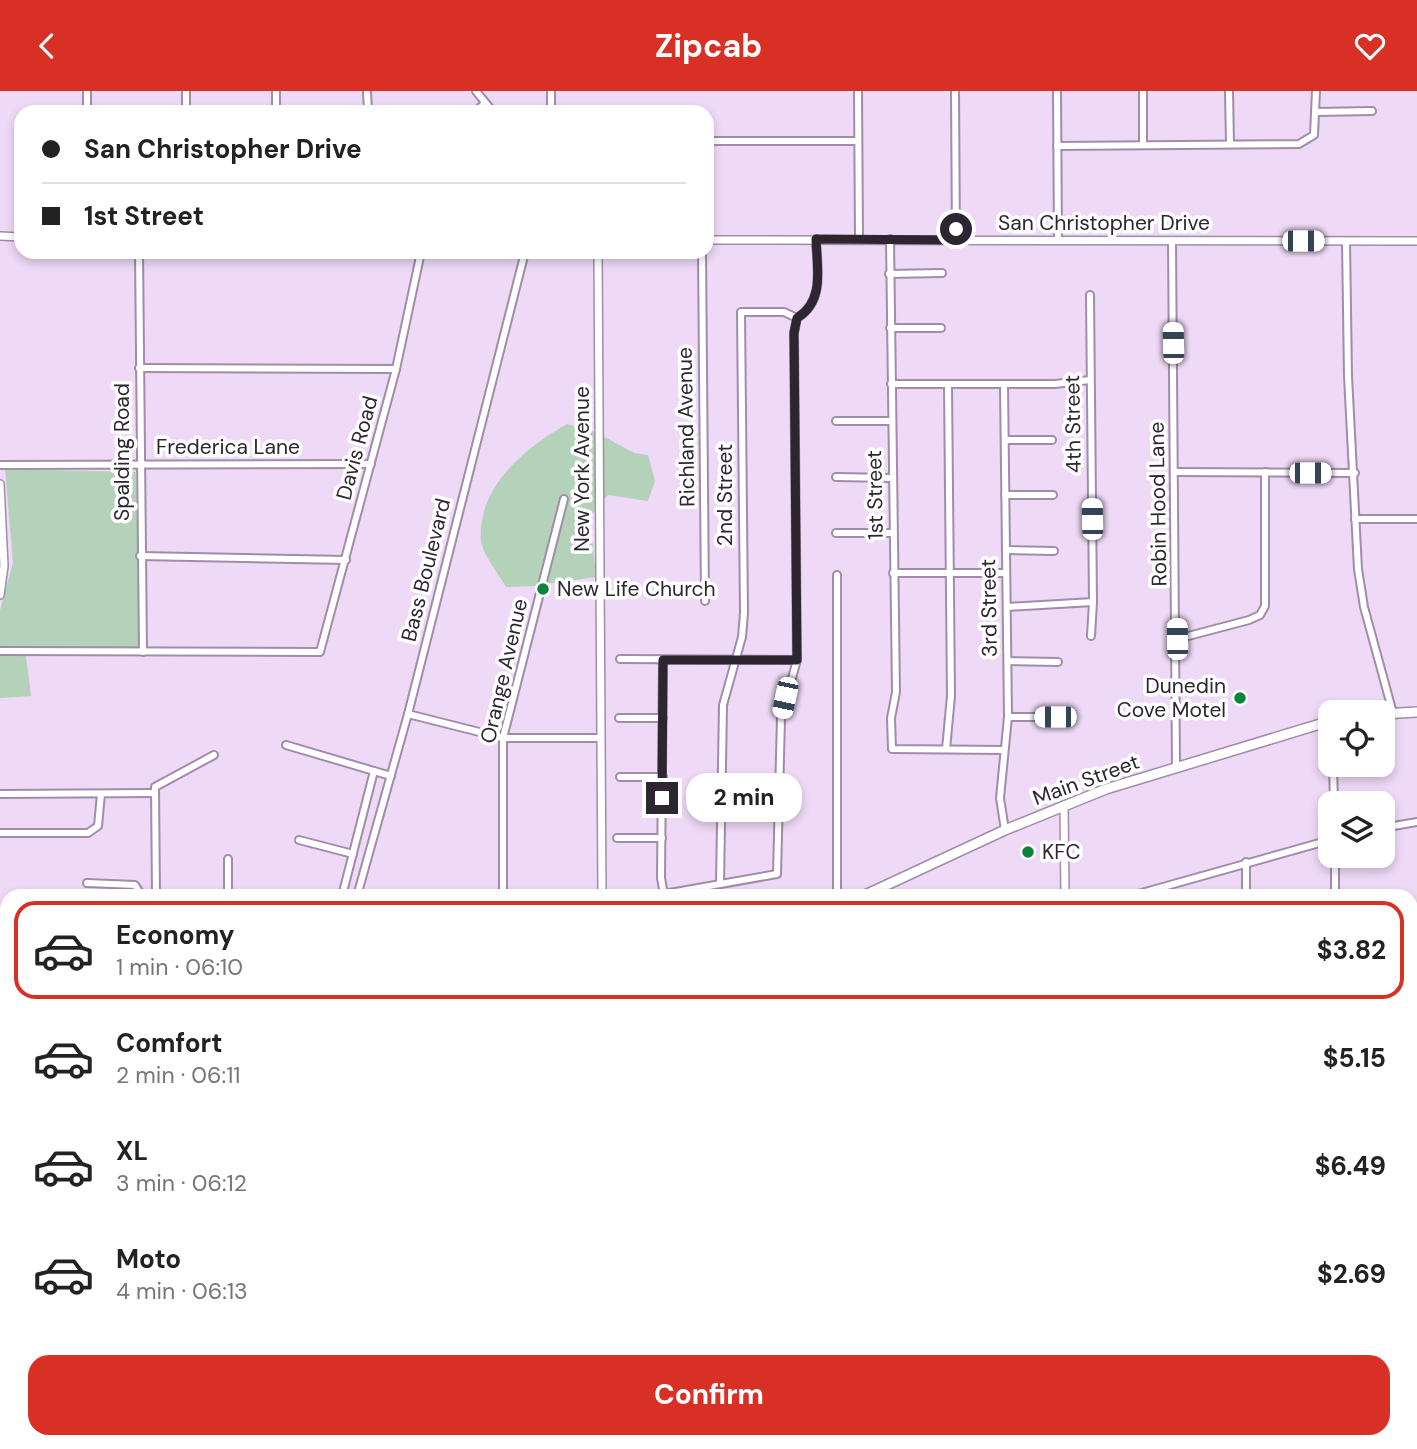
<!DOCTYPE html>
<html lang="en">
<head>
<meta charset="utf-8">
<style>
  :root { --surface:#fff; --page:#f2f2f2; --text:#222; --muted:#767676; --line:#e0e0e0; --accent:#d93025 }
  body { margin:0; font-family:"DM Sans",sans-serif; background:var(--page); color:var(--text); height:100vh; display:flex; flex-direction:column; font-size:26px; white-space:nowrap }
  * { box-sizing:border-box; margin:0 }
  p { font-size:23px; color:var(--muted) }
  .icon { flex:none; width:38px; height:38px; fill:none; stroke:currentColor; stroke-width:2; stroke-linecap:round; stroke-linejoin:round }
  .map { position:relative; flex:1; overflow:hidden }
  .side { position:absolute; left:0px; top:798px; width:1418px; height:560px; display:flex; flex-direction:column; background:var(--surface); border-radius:21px 21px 0 0; box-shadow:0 4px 10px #0003 }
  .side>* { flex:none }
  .banner { position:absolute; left:14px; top:14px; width:700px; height:154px; border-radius:21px; box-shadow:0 4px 10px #0003; display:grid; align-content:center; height:154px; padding:0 28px; background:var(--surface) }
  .fabs { position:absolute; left:1318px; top:609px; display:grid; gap:14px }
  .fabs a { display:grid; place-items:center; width:77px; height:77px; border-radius:14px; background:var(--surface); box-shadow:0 4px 10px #0003; font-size:35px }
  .end { position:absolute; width:32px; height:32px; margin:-16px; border:9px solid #2d2530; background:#fff; box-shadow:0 0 0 4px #fff }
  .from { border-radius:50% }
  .bubble { position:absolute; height:49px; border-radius:21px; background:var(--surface); box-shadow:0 4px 10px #0003; font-size:23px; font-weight:700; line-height:49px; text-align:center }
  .car { position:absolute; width:21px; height:42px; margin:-21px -10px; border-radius:9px; box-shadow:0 0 5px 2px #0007; background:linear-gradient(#fff 24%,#345 0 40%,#fff 0 76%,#345 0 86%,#fff 0) }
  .banner b { display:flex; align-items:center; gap:24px; height:66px; font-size:26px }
  .banner b+b { border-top:2px solid var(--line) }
  .banner i { width:18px; height:18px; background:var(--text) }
  ul { padding:12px 0 0; list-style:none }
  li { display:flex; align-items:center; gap:21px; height:98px; margin:0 14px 10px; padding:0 14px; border:4px solid transparent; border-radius:21px }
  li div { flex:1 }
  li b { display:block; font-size:26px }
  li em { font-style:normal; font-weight:700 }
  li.active { border-color:var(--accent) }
  li>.icon { width:63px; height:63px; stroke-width:1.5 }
  .cta { display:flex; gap:14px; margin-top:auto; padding:14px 28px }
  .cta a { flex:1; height:80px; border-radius:21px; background:var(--accent); color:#fff; font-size:28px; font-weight:700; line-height:80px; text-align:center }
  header { display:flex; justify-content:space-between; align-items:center; height:91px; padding:0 28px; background:var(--accent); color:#fff; font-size:32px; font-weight:700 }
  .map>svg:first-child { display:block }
</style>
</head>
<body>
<header><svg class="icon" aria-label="back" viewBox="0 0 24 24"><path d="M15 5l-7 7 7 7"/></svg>Zipcab<svg class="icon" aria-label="heart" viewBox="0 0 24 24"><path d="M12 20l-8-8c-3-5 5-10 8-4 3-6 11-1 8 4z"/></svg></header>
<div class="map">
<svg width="1417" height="1358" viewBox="0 0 1417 1358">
  <rect width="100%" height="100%" fill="#eed9f6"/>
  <!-- green -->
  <g fill="#b4d2b9">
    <path d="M567,333L595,341L596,419L590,426L596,486L546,493L569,406L562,403L538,495L506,496C499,483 482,463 481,449C477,396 526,356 567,333Z"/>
    <path d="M603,345L634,362L648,364L655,390L648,410L608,404L603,409Z"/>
    <path d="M5,378L136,381L139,556H0V519L13,472Z"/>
    <path d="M0,565H26L31,605L0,607Z"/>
  </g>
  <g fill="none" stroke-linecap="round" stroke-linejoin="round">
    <!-- minor casing -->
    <g stroke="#a08da7" stroke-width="10">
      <g id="minor">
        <path d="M87,0V21"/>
        <path d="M186,0V21"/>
        <path d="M276,0V21"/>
        <path d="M367,0L368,21"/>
        <path d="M476,0L493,21"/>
        <path d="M551,0V21"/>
        <path d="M858,0L859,148"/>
        <path d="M955,0L956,149"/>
        <path d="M1057,0L1058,149"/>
        <path d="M1143,0V54"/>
        <path d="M1229,0L1230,53"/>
        <path d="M475,21L485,12"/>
        <path d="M1316,21L1372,20"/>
        <path d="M707,50H858"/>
        <path d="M1057,55L1299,53L1314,44L1316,0"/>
        <path d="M890,148L896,601L891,627L892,658L1003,659"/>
        <path d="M1172,150L1176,675"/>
        <path d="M1346,150L1348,285L1358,478L1364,516L1393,622"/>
        <path d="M139,161L143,561"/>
        <path d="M702,161L705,510"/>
        <path d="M889,183L942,182"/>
        <path d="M1090,204L1093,511L1091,545"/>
        <path d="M890,237H941"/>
        <path d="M139,277L396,278"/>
        <path d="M891,293H1055L1090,289"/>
        <path d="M1004,294L1008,626L1000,707L1005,739"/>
        <path d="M836,330H891"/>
        <path d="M1005,349H1052"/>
        <path d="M0,374L371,373"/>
        <path d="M1175,381L1355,382"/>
        <path d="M836,386L892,387"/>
        <path d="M1005,404H1053"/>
        <path d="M1355,428H1417"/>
        <path d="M836,442H893"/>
        <path d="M1006,459L1054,460"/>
        <path d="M140,465L346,469"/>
        <path d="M893,482H1006"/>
        <path d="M837,484V805"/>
        <path d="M1007,516L1093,511"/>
        <path d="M1177,548L1249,529L1260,524L1265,515V381"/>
        <path d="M0,560L320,561L396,278L421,161"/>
        <path d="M620,568L797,569"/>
        <path d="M663,569L661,787L664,804"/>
        <path d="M1008,570L1058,571"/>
        <path d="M408,623L503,647H601"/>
        <path d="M1008,626H1055"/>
        <path d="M619,627H663"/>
        <path d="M286,654L391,685"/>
        <path d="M946,658L951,605L948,293"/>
        <path d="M1333,674L1334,712"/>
        <path d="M620,686H663"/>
        <path d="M0,703L155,702"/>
        <path d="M1382,737L1417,731"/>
        <path d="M0,742H88L98,735L101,703"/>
        <path d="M617,747H662"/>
        <path d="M299,749L353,763"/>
        <path d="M1335,765V805"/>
        <path d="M1246,771V805"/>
        <path d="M87,792L135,794L142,805"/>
        <path d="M720,793L723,614L742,546L744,522L741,221H784L797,227"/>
        <path d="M664,803L777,783L781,627L797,569L794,242L797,227C825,210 817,177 816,148"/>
        <path d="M156,805L155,696L214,664"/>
        <path d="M228,805V768"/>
        <path d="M342,805L374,680"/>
        <path d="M357,805L408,623L525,161"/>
        <path d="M503,805V647L564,408"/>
        <path d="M1131,805L1330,749"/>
        <path d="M0,864H7"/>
        <path d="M0,958H7"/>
        <path d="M0,1116L7,1114"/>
        <path d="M1410,1269H1417"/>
        <path d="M61,1351L67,1358"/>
        <path d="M379,1351V1358"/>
        <path d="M858,1351V1358"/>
        <path d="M803,1358L838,1352"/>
      </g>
    </g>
    <!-- tertiary casing -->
    <g stroke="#a08da7" stroke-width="10">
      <g id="tertiary">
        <path d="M0,145L21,146"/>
        <path d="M707,149L1417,150"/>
        <path d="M598,161L602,805"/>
        <path d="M0,393L4,475L0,504"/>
        <path d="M1064,714L1065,805"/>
        <path d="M154,1351V1358"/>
        <path d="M609,1351V1358"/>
        <path d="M1071,1351V1358"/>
        <path d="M82,1358L90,1351"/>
      </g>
    </g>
    <!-- secondary casing -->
    <g stroke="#a08da7" stroke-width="12">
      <g id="secondary">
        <path d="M1382,623L1417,621"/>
        <path d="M863,805L1005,739L1106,698L1330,630"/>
        <path d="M0,1066H7"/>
        <path d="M0,1077H7"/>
      </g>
    </g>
    <!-- minor -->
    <use href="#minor" stroke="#fff" stroke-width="6"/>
    <!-- tertiary -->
    <use href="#tertiary" stroke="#fff" stroke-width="7"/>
    <!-- secondary -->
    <use href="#secondary" stroke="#fff" stroke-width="9"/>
  </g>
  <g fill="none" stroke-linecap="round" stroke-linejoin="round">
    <!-- route -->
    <path stroke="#2d2530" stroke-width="9" d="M662,707L663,569H797L794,242L797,227C825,210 817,177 816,148L956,149V138"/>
  </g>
  <!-- markers -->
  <g fill="#0b833c" stroke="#fff" stroke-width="2.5">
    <circle cx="543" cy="498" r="7"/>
    <circle cx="1240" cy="607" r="7"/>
    <circle cx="1028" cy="761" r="7"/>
  </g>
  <g text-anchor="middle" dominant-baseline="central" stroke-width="7" stroke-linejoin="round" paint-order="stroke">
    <!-- street labels -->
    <g font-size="21" fill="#2d2530" stroke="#fff">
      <text x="1104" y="132">San Christopher Drive</text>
      <text transform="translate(1073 333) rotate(-91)">4th Street</text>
      <text transform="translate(686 336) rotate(-91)">Richland Avenue</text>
      <text x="228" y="356">Frederica Lane</text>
      <text transform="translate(357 357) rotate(-75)">Davis Road</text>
      <text transform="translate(122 361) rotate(-90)">Spalding Road</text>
      <text transform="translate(582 378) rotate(-90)">New York Avenue</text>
      <text transform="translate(725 404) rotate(-90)">2nd Street</text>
      <text transform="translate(875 404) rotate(-91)">1st Street</text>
      <text transform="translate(1158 413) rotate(-91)">Robin Hood Lane</text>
      <text transform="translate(426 479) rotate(-76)">Bass Boulevard</text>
      <text transform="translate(989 517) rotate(-91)">3rd Street</text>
      <text transform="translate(504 580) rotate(-77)">Orange Avenue</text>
      <text transform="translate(1086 689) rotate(-20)">Main Street</text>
    </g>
    <!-- poi labels -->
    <g font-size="21" fill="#2d2530" stroke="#fff" text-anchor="start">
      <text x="557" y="498">New Life Church</text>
      <text x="1226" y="595" text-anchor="end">Dunedin<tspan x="1226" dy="24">Cove Motel</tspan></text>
      <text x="1042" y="761">KFC</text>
    </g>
  </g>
</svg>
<div class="fabs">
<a><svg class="icon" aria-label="locate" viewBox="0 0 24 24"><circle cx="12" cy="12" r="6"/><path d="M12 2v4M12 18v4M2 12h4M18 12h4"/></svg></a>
<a><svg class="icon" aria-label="layers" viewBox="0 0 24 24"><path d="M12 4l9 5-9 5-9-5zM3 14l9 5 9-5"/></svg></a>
</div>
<i class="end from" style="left:956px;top:138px"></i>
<i class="end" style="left:662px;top:707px"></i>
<div class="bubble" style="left:686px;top:682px;width:116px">2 min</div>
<i class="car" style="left:1303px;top:150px;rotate:90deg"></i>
<i class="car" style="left:1173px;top:252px;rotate:359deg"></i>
<i class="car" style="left:1310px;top:382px;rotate:90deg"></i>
<i class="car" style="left:1092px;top:428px;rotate:359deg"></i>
<i class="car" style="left:1177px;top:548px;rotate:359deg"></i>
<i class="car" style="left:785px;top:607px;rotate:192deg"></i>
<i class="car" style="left:1055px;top:626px;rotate:270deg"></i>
<div class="banner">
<b><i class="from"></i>San Christopher Drive</b>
<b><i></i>1st Street</b>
</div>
<section class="side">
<ul>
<li class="active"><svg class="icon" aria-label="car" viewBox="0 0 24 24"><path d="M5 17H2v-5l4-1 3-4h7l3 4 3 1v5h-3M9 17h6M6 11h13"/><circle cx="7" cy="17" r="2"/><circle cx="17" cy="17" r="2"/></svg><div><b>Economy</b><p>1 min · 06:10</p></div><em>$3.82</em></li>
<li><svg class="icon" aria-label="car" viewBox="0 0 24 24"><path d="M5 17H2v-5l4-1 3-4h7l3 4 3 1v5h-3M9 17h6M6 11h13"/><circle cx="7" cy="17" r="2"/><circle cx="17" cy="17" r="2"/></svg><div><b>Comfort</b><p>2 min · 06:11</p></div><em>$5.15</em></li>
<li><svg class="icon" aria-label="car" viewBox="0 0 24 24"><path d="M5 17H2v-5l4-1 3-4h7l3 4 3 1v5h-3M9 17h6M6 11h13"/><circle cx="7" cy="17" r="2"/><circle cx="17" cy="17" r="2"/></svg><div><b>XL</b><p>3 min · 06:12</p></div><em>$6.49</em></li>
<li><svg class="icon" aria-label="car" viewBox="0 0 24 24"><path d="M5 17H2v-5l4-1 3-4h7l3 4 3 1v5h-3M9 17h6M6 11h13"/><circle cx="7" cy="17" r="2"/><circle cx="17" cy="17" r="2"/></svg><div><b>Moto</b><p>4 min · 06:13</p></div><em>$2.69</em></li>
</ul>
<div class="cta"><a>Confirm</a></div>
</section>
</div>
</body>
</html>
